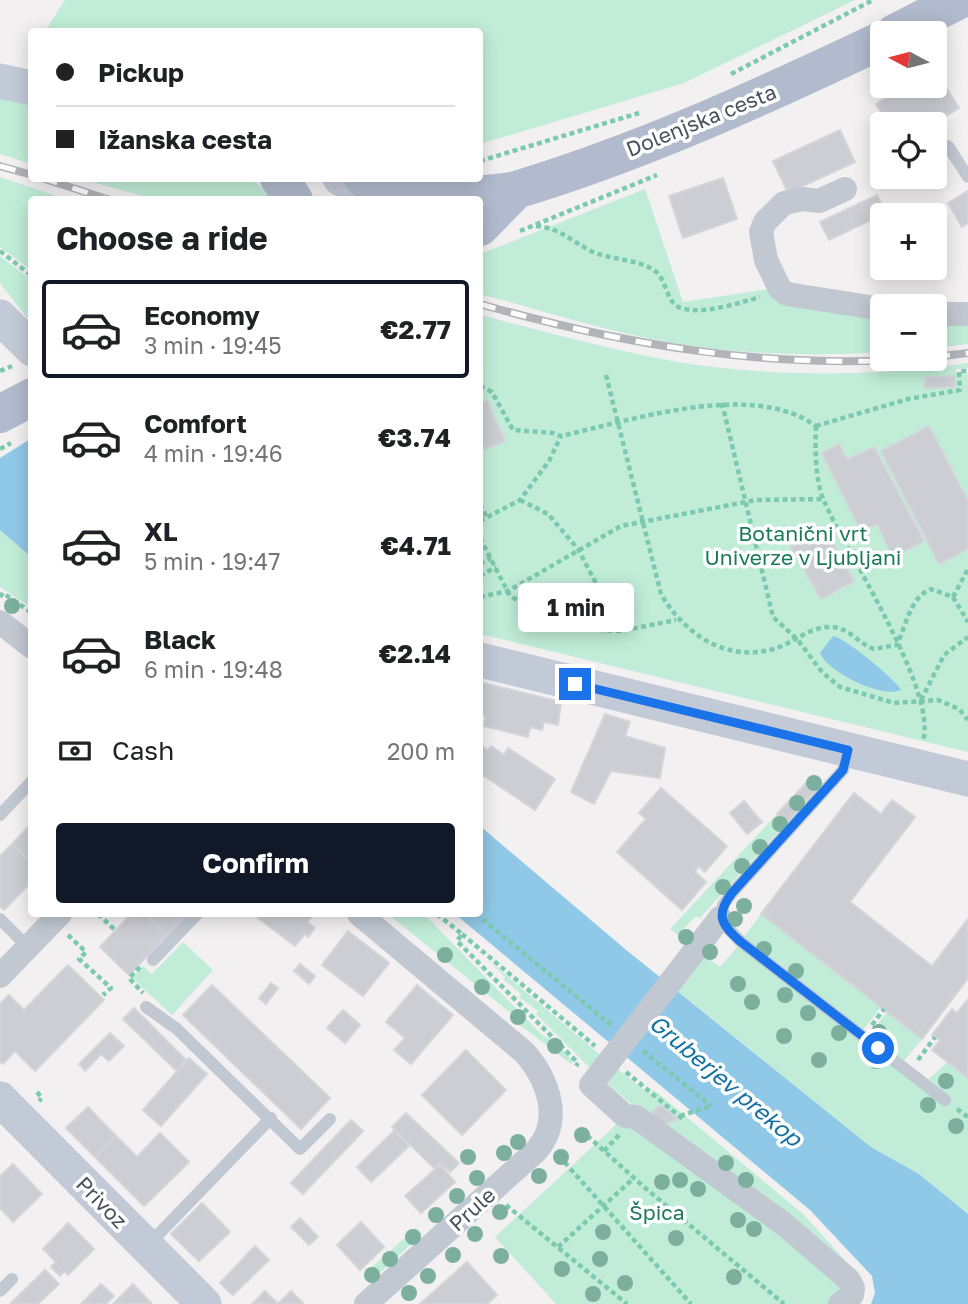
<!DOCTYPE html>
<html lang="en">
<head>
<meta charset="utf-8">
<style>
  :root { --surface:#fff; --page:#f2f2f2; --text:#202124; --muted:#757577; --line:#e0e0e0; --accent:#111827 }
  body { margin:0; font-family:"Golos Text",sans-serif; background:var(--page); color:var(--text); height:100vh; display:flex; flex-direction:column; font-size:26px; white-space:nowrap }
  * { box-sizing:border-box; margin:0 }
  p { font-size:23px; color:var(--muted) }
  .icon { flex:none; width:38px; height:38px; fill:none; stroke:currentColor; stroke-width:2; stroke-linecap:round; stroke-linejoin:round }
  .map { position:relative; flex:1; overflow:hidden }
  .panel { position:absolute; left:28px; top:196px; width:455px; height:721px; display:flex; flex-direction:column; background:var(--surface); border-radius:7px; box-shadow:0 4px 18px #0003 }
  .panel>* { flex:none }
  .guide { position:absolute; left:28px; top:28px; width:455px; height:154px; border-radius:7px; box-shadow:0 4px 18px #0003; display:grid; align-content:center; height:154px; padding:0 28px; background:var(--surface) }
  .needle { width:46px; rotate:277deg }
  .fabs { position:absolute; left:870px; top:21px; display:grid; gap:14px }
  .fabs a { display:grid; place-items:center; width:77px; height:77px; border-radius:7px; background:var(--surface); box-shadow:0 4px 18px #0003; font-size:35px }
  .end { position:absolute; width:32px; height:32px; margin:-16px; border:9px solid #1a73e8; background:#fff; box-shadow:0 0 0 4px #fff }
  .from { border-radius:50% }
  .bubble { position:absolute; height:49px; border-radius:7px; background:var(--surface); box-shadow:0 4px 18px #0003; font-size:23px; font-weight:700; line-height:49px; text-align:center }
  .guide b { display:flex; align-items:center; gap:24px; height:66px; font-size:26px }
  .guide b+b { border-top:2px solid var(--line) }
  .guide i { width:18px; height:18px; background:var(--text) }
  ul { padding:0; list-style:none }
  li { display:flex; align-items:center; gap:21px; height:98px; margin:0 14px 10px; padding:0 14px; border:4px solid transparent; border-radius:7px }
  li div { flex:1 }
  li b { display:block; font-size:26px }
  li em { font-style:normal; font-weight:700 }
  li.selected { border-color:var(--accent) }
  li>.icon { width:63px; height:63px; stroke-width:1.5 }
  h2 { padding:0 28px; font-size:32px; line-height:84px }
  .pay { display:flex; align-items:center; gap:18px; height:77px; padding:0 28px; font-size:26px }
  .pay p { margin-inline-start:auto }
  .cta { display:flex; gap:14px; margin-top:auto; padding:14px 28px }
  .cta a { flex:1; height:80px; border-radius:7px; background:var(--accent); color:#fff; font-size:28px; font-weight:700; line-height:80px; text-align:center }
  .map>svg:first-child { display:block }
</style>
</head>
<body>
<div class="map">
<svg width="968" height="1304" viewBox="0 0 968 1304">
  <rect width="100%" height="100%" fill="#f2f0f0"/>
  <!-- green -->
  <g fill="#c1edd8">
    <path d="M65,0H855L684,83L480,144V32L45,31Z"/>
    <path d="M0,95L31,101V164L0,154Z"/>
    <path d="M0,177L66,199L32,200L31,270L0,247Z"/>
    <path d="M82,179H250L279,199H153Z"/>
    <path d="M645,189L683,302L769,289L882,316V352C804,357 723,354 646,338C590,326 535,309 480,294V254Z"/>
    <path d="M0,256L31,280V323L0,283Z"/>
    <path d="M480,315C551,333 624,354 697,365C786,377 880,376 968,363V368L956,369V373L968,374V752L480,634Z"/>
    <path d="M934,319H968V344L935,348Z"/>
    <path d="M0,530L31,557V607L0,587Z"/>
    <path d="M777,814L786,823L700,918L696,916L678,935L670,929Z"/>
    <path d="M388,914H424L542,1035L556,1041L573,1062L571,1064L516,1022L512,1014Z"/>
    <path d="M761,914L881,1007L863,1030L743,938Z"/>
    <path d="M183,942L213,970L172,1015L132,978L143,966L152,974Z"/>
    <path d="M738,946L928,1080L947,1062L968,1078V1214L919,1174L871,1147L673,987L702,954L720,967Z"/>
    <path d="M488,960L604,1058L593,1071L536,1014L538,1011L519,997L521,994L503,979L505,977Z"/>
    <path d="M887,1012L922,1039L903,1062L869,1036Z"/>
    <path d="M615,1067L649,1094L654,1090L803,1214L861,1278L858,1304H556L495,1237L635,1107L606,1082Z"/>
    <path d="M416,1228L422,1234L370,1282L363,1275Z"/>
  </g>
  <!-- water -->
  <g fill="#90c9e7">
    <path d="M0,412L31,443V557L0,530Z"/>
    <path d="M833,636C844,637 896,680 901,690C881,699 828,672 820,653Z"/>
    <path d="M480,826L625,949L871,1147L919,1174L968,1214V1304H871L875,1293L872,1276L810,1210L455,914H480Z"/>
  </g>
  <!-- pier -->
  <path fill="#f2f0f0" d="M0,408L32,438L0,458Z"/>
  <!-- building -->
  <g fill="#cdced4" stroke="#d4d5db" stroke-width="2">
    <path d="M934,68L959,108L934,124H889L876,104L906,86H934Z"/>
    <path d="M840,130L855,162L788,193L773,161Z"/>
    <path d="M723,178L737,219L683,238L669,196Z"/>
    <path d="M968,191V223L962,227L948,203Z"/>
    <path d="M877,195L886,213L829,240L820,222Z"/>
    <path d="M955,376V387L925,388V378Z"/>
    <path d="M487,400L505,441L486,449L480,440V404Z"/>
    <path d="M929,426L968,501V549L939,564L881,451Z"/>
    <path d="M839,444L847,460L874,447L924,541L893,557L877,524L861,531L822,453Z"/>
    <path d="M825,529L854,581L821,599L791,547Z"/>
    <path d="M480,682L561,702L558,725L544,722L542,730L530,727L528,737L484,726L486,716L480,715Z"/>
    <path d="M605,714L630,722L625,736L665,748L660,778L611,771L594,804L571,792Z"/>
    <path d="M480,745L488,750L491,746L504,755L508,748L555,779L535,810L480,773Z"/>
    <path d="M806,783L814,792L803,803L795,795Z"/>
    <path d="M661,788L727,846L705,872L699,866L695,872L706,882L682,910L617,852L646,819L639,813Z"/>
    <path d="M854,793L881,814L892,800L915,817L850,902L932,966L968,919V978L922,1039L761,914Z"/>
    <path d="M744,801L762,822L747,834L730,813Z"/>
    <path d="M789,801L798,810L786,823L777,814Z"/>
    <path d="M32,823V863L12,844Z"/>
    <path d="M12,844L32,863V881L4,910L0,906V856Z"/>
    <path d="M131,914H144L167,935L129,975L100,947Z"/>
    <path d="M144,914H188L167,935Z"/>
    <path d="M261,914H314L307,922L315,928L308,937L305,934L295,946L258,918Z"/>
    <path d="M348,931L389,963L363,996L322,965Z"/>
    <path d="M300,964L315,976L309,984L294,971Z"/>
    <path d="M68,965L104,1000L35,1071L15,1051L3,1064L0,1061V1004L9,995L24,1010Z"/>
    <path d="M271,983L278,988L266,1004L259,998Z"/>
    <path d="M212,985L330,1098L301,1129L183,1015Z"/>
    <path d="M417,985L453,1015L411,1064L394,1050L405,1038L386,1022Z"/>
    <path d="M968,999V1078L932,1050L940,1040L932,1035L952,1009L957,1013Z"/>
    <path d="M134,1008L186,1060L176,1070L123,1019Z"/>
    <path d="M343,1010L360,1025L345,1043L327,1028Z"/>
    <path d="M110,1033L124,1046L109,1061L101,1054L85,1071L79,1064Z"/>
    <path d="M466,1050L506,1090L462,1135L422,1095Z"/>
    <path d="M189,1058L207,1074L161,1126L143,1110Z"/>
    <path d="M660,1105L669,1112L678,1120L659,1125L648,1116Z"/>
    <path d="M88,1107L116,1136L95,1157L66,1128Z"/>
    <path d="M406,1113L459,1163L450,1172L440,1163L434,1168L392,1127Z"/>
    <path d="M351,1120L363,1131L303,1194L291,1183Z"/>
    <path d="M394,1131L409,1146L371,1182L357,1167Z"/>
    <path d="M160,1133L189,1162L144,1206L95,1157L116,1136L137,1157Z"/>
    <path d="M13,1164L42,1194L13,1222L0,1208V1176Z"/>
    <path d="M440,1165L455,1182L421,1213L405,1196Z"/>
    <path d="M202,1203L230,1232L199,1261L171,1234Z"/>
    <path d="M300,1218L318,1237L309,1245L291,1227Z"/>
    <path d="M361,1222L384,1247L360,1270L337,1245Z"/>
    <path d="M68,1223L94,1249L68,1275L64,1271L60,1276L51,1267L56,1262L43,1249Z"/>
    <path d="M255,1246L269,1260L233,1295L220,1283Z"/>
    <path d="M467,1262L497,1295L487,1304H420Z"/>
    <path d="M45,1270L59,1284L38,1304H10Z"/>
    <path d="M101,1284L114,1296L106,1304H81Z"/>
    <path d="M133,1284L152,1304H113Z"/>
    <path d="M265,1291L278,1304L291,1291L304,1304H252Z"/>
  </g>
  <g fill="none" stroke-linecap="round" stroke-linejoin="round">
    <!-- path -->
    <g stroke="#7bc9ae" stroke-width="4.5" stroke-dasharray="5 3.5" stroke-linecap="butt">
      <path d="M731,74L873,0"/>
      <path d="M480,161L639,113"/>
      <path d="M536,226C561,228 572,242 593,252C612,260 637,259 654,270C668,280 665,303 681,308C703,315 739,303 760,297"/>
      <path d="M520,231L657,175"/>
      <path d="M0,251L32,276"/>
      <path d="M0,371L12,366"/>
      <path d="M606,375L661,594C686,637 732,666 782,646C798,639 813,626 832,627C848,627 859,644 874,649L897,645C906,626 910,597 931,589L953,597L968,622"/>
      <path d="M480,386L492,392L513,430L553,433L561,436C633,420 752,380 816,426"/>
      <path d="M722,403L773,617L797,639L822,672L840,687L894,703L938,700L959,709L968,720"/>
      <path d="M816,426C815,448 815,481 824,501C846,552 938,691 923,741"/>
      <path d="M816,426L908,399L960,390L959,371H968"/>
      <path d="M0,449L11,443"/>
      <path d="M520,500L548,514L578,549L621,631"/>
      <path d="M480,504L486,516"/>
      <path d="M480,521L520,500L549,461L561,436"/>
      <path d="M480,538L510,596L552,619L599,630L621,631L676,620"/>
      <path d="M480,564L491,558"/>
      <path d="M480,576L496,567"/>
      <path d="M0,597L3,593L32,613"/>
      <path d="M480,597L508,591L621,526L756,500L823,499"/>
      <path d="M953,597L968,569"/>
      <path d="M921,700L944,655L968,637"/>
      <path d="M98,914L115,930"/>
      <path d="M437,914L462,934L457,941L578,1063L576,1066"/>
      <path d="M476,914L612,1026"/>
      <path d="M462,934L595,1046"/>
      <path d="M68,935L86,952L79,959L111,988L103,995"/>
      <path d="M140,967L129,978L143,993"/>
      <path d="M872,1025L884,1009"/>
      <path d="M643,1051L711,1106"/>
      <path d="M918,1060L935,1037"/>
      <path d="M626,1072L684,1120"/>
      <path d="M37,1092L42,1098L39,1101"/>
      <path d="M957,1109L968,1117"/>
      <path d="M680,1116L711,1106"/>
      <path d="M581,1130L644,1187L784,1304"/>
      <path d="M604,1151L619,1135"/>
      <path d="M559,1156L691,1304"/>
      <path d="M506,1205L627,1304"/>
      <path d="M558,1247L634,1178"/>
    </g>
    <!-- lane -->
    <g stroke="#c1c8d1" stroke-width="12">
      <path d="M948,146L968,177"/>
      <path d="M848,752L843,770L732,893L723,905L721,921L741,942L945,1100"/>
      <path d="M0,815L32,781"/>
      <path d="M0,919L28,947"/>
      <path d="M153,960L197,914"/>
      <path d="M146,1007L177,1029L300,1149L330,1119"/>
      <path d="M149,1244L271,1118"/>
      <path d="M0,1291L12,1279"/>
    </g>
    <!-- street -->
    <g stroke="#c1c8d1" stroke-width="24">
      <path d="M845,189L819,201L803,199L784,203L765,222L761,232L766,260L780,289L787,294L882,309"/>
      <path d="M934,314H968"/>
      <path d="M0,622L32,647"/>
      <path d="M359,914L525,1053C549,1081 563,1121 536,1151L366,1304"/>
      <path d="M720,918L591,1085L625,1116L636,1117L785,1225L849,1280L853,1288L852,1295L840,1304"/>
      <path d="M0,976L60,914"/>
    </g>
    <!-- secondary -->
    <g stroke="#c3cad7" stroke-width="35">
      <path d="M0,81L32,88"/>
      <path d="M340,178L357,187L366,200"/>
      <path d="M0,317L32,349"/>
      <path d="M480,660L968,779"/>
      <path d="M0,1099L204,1304"/>
    </g>
    <!-- primary -->
    <g stroke="#b1bbcd" stroke-width="38">
      <path d="M895,33L959,0"/>
      <path d="M279,178L294,200"/>
      <path d="M363,178L471,192"/>
      <path d="M451,200C475,191 497,196 519,189C644,151 764,96 882,40"/>
      <path d="M480,227L515,191"/>
      <path d="M0,414L32,397"/>
    </g>
    <!-- rail casing -->
    <g stroke="#b2b4b9" stroke-width="8">
      <g id="rail">
        <path d="M0,166L32,175"/>
        <path d="M42,178L110,200"/>
        <path d="M480,304C624,345 766,369 916,359"/>
        <path d="M934,357L968,353"/>
      </g>
    </g>
    <!-- rail -->
    <use href="#rail" stroke="#fff" stroke-width="5" stroke-dasharray="16" stroke-linecap="butt"/>
  </g>
  <!-- trees -->
  <g fill="#7caf9d">
    <circle cx="12" cy="606" r="8"/>
    <circle cx="814" cy="783" r="8"/>
    <circle cx="797" cy="803" r="8"/>
    <circle cx="780" cy="824" r="8"/>
    <circle cx="760" cy="847" r="8"/>
    <circle cx="742" cy="866" r="8"/>
    <circle cx="723" cy="887" r="8"/>
    <circle cx="744" cy="906" r="8"/>
    <circle cx="735" cy="919" r="8"/>
    <circle cx="686" cy="937" r="8"/>
    <circle cx="764" cy="949" r="8"/>
    <circle cx="710" cy="952" r="8"/>
    <circle cx="445" cy="955" r="8"/>
    <circle cx="796" cy="971" r="8"/>
    <circle cx="738" cy="984" r="8"/>
    <circle cx="482" cy="987" r="8"/>
    <circle cx="785" cy="995" r="8"/>
    <circle cx="752" cy="1002" r="8"/>
    <circle cx="808" cy="1013" r="8"/>
    <circle cx="518" cy="1017" r="8"/>
    <circle cx="879" cy="1032" r="8"/>
    <circle cx="839" cy="1033" r="8"/>
    <circle cx="784" cy="1036" r="8"/>
    <circle cx="555" cy="1046" r="8"/>
    <circle cx="819" cy="1060" r="8"/>
    <circle cx="876" cy="1061" r="8"/>
    <circle cx="946" cy="1081" r="8"/>
    <circle cx="928" cy="1105" r="8"/>
    <circle cx="956" cy="1126" r="8"/>
    <circle cx="582" cy="1135" r="8"/>
    <circle cx="518" cy="1142" r="8"/>
    <circle cx="504" cy="1153" r="8"/>
    <circle cx="468" cy="1157" r="8"/>
    <circle cx="561" cy="1157" r="8"/>
    <circle cx="726" cy="1163" r="8"/>
    <circle cx="539" cy="1176" r="8"/>
    <circle cx="477" cy="1178" r="8"/>
    <circle cx="680" cy="1180" r="8"/>
    <circle cx="746" cy="1180" r="8"/>
    <circle cx="662" cy="1182" r="8"/>
    <circle cx="698" cy="1189" r="8"/>
    <circle cx="457" cy="1196" r="8"/>
    <circle cx="500" cy="1212" r="8"/>
    <circle cx="648" cy="1214" r="8"/>
    <circle cx="436" cy="1215" r="8"/>
    <circle cx="738" cy="1220" r="8"/>
    <circle cx="754" cy="1229" r="8"/>
    <circle cx="603" cy="1232" r="8"/>
    <circle cx="475" cy="1234" r="8"/>
    <circle cx="413" cy="1237" r="8"/>
    <circle cx="676" cy="1238" r="8"/>
    <circle cx="453" cy="1255" r="8"/>
    <circle cx="501" cy="1256" r="8"/>
    <circle cx="390" cy="1259" r="8"/>
    <circle cx="600" cy="1259" r="8"/>
    <circle cx="562" cy="1269" r="8"/>
    <circle cx="372" cy="1275" r="8"/>
    <circle cx="428" cy="1276" r="8"/>
    <circle cx="734" cy="1277" r="8"/>
    <circle cx="625" cy="1283" r="8"/>
    <circle cx="409" cy="1293" r="8"/>
    <circle cx="593" cy="1294" r="8"/>
  </g>
  <g fill="none" stroke-linecap="round" stroke-linejoin="round">
    <!-- route -->
    <path stroke="#1a73e8" stroke-width="9" d="M575,684L848,750L843,770L732,893C715,915 721,925 741,942L878,1048"/>
  </g>
  <g text-anchor="middle" dominant-baseline="central" stroke-width="7" stroke-linejoin="round" paint-order="stroke">
    <!-- street labels -->
    <g font-size="21" fill="#49505c" stroke="#fff">
      <text transform="translate(701 120) rotate(-22)">Dolenjska cesta</text>
      <text transform="translate(102 1202) rotate(46)">Privoz</text>
      <text transform="translate(472 1209) rotate(-42)">Prule</text>
    </g>
    <!-- park labels -->
    <g font-size="21" fill="#1c7a59" stroke="#fff">
      <text x="803" y="533">Botanični vrt<tspan x="803" dy="24">Univerze v Ljubljani</tspan></text>
      <text x="657" y="1212">Špica</text>
    </g>
    <!-- water labels -->
    <g font-size="23" font-style="italic" fill="#1471a3" stroke="#fff">
      <text transform="translate(726 1080) rotate(40)">Gruberjev prekop</text>
    </g>
  </g>
</svg>
<div class="fabs">
<a><svg class="needle" viewBox="-14 -14 28 28"><path d="M0-13l5 13h-10z" fill="#e53935"/><path d="M0 13l5-13h-10z" fill="#757577"/></svg></a>
<a><svg class="icon" aria-label="locate" viewBox="0 0 24 24"><circle cx="12" cy="12" r="6"/><path d="M12 2v4M12 18v4M2 12h4M18 12h4"/></svg></a>
<a>+</a>
<a>−</a>
</div>
<i class="end from" style="left:878px;top:1048px"></i>
<i class="end" style="left:575px;top:684px"></i>
<div class="bubble" style="left:518px;top:583px;width:116px">1 min</div>
<div class="guide">
<b><i class="from"></i>Pickup</b>
<b><i></i>Ižanska cesta</b>
</div>
<section class="panel">
<h2>Choose a ride</h2>
<ul>
<li class="selected"><svg class="icon" aria-label="car" viewBox="0 0 24 24"><path d="M5 17H2v-5l4-1 3-4h7l3 4 3 1v5h-3M9 17h6M6 11h13"/><circle cx="7" cy="17" r="2"/><circle cx="17" cy="17" r="2"/></svg><div><b>Economy</b><p>3 min · 19:45</p></div><em>€2.77</em></li>
<li><svg class="icon" aria-label="car" viewBox="0 0 24 24"><path d="M5 17H2v-5l4-1 3-4h7l3 4 3 1v5h-3M9 17h6M6 11h13"/><circle cx="7" cy="17" r="2"/><circle cx="17" cy="17" r="2"/></svg><div><b>Comfort</b><p>4 min · 19:46</p></div><em>€3.74</em></li>
<li><svg class="icon" aria-label="car" viewBox="0 0 24 24"><path d="M5 17H2v-5l4-1 3-4h7l3 4 3 1v5h-3M9 17h6M6 11h13"/><circle cx="7" cy="17" r="2"/><circle cx="17" cy="17" r="2"/></svg><div><b>XL</b><p>5 min · 19:47</p></div><em>€4.71</em></li>
<li><svg class="icon" aria-label="car" viewBox="0 0 24 24"><path d="M5 17H2v-5l4-1 3-4h7l3 4 3 1v5h-3M9 17h6M6 11h13"/><circle cx="7" cy="17" r="2"/><circle cx="17" cy="17" r="2"/></svg><div><b>Black</b><p>6 min · 19:48</p></div><em>€2.14</em></li>
</ul>
<div class="pay"><svg class="icon" aria-label="cash" viewBox="0 0 24 24"><path d="M3 7h18v10H3z"/><circle cx="12" cy="12" r="2"/></svg>Cash<p>200 m</p></div>
<div class="cta"><a>Confirm</a></div>
</section>
</div>
</body>
</html>
